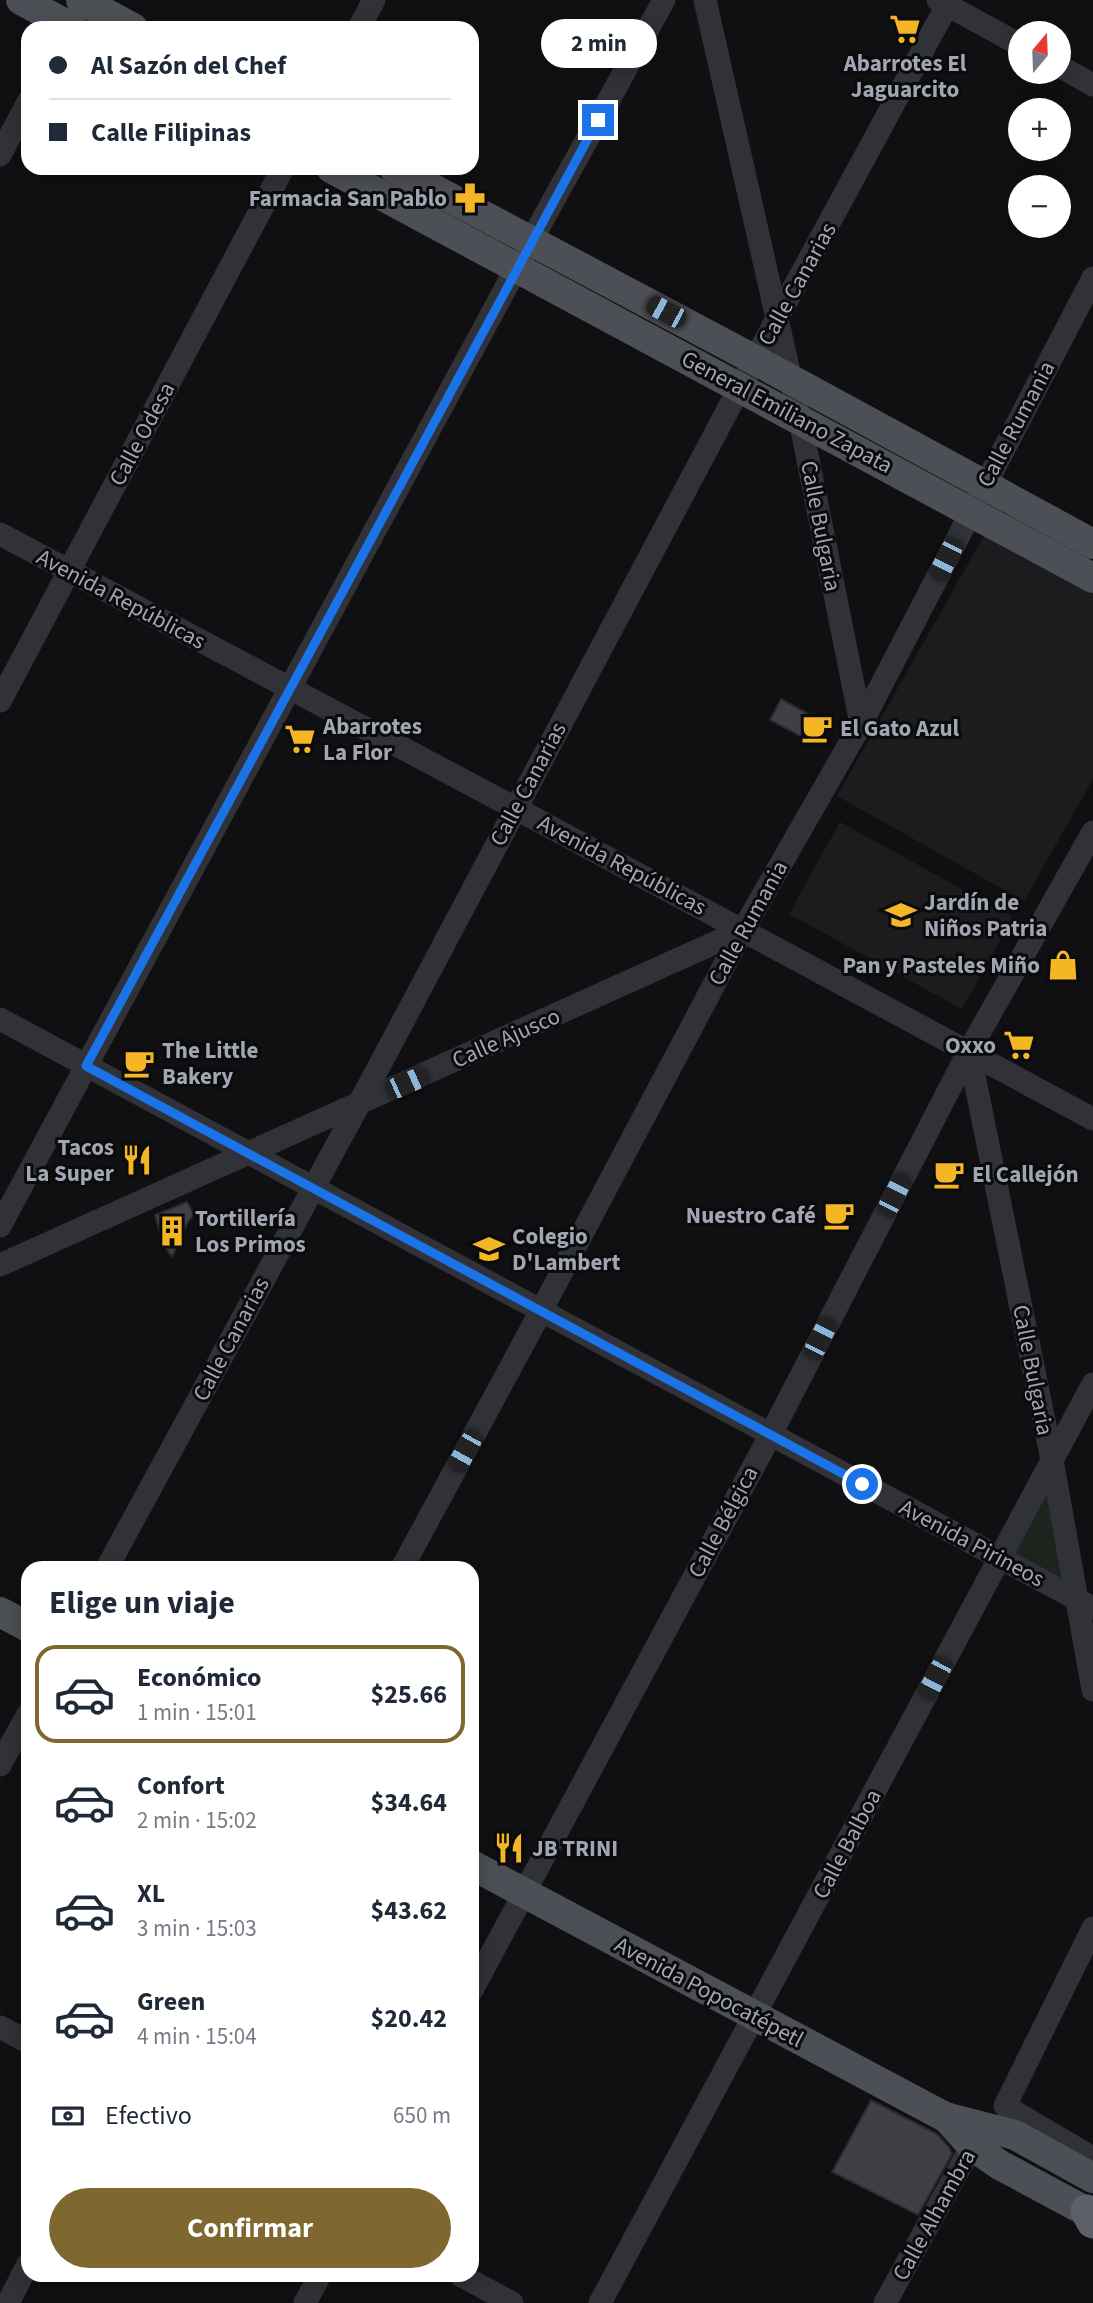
<!DOCTYPE html>
<html lang="es">
<head>
<meta charset="utf-8">
<style>
  :root { --surface:#fff; --page:#f6f6f7; --text:#1f2937; --muted:#747a83; --line:#e0e1e3; --accent:#7f682f }
  body { margin:0; font-family:"Source Sans 3",sans-serif; background:var(--page); color:var(--text); height:100vh; display:flex; flex-direction:column; font-size:26px; white-space:nowrap }
  * { box-sizing:border-box; margin:0 }
  p { font-size:23px; color:var(--muted) }
  .icon { flex:none; width:38px; height:38px; fill:none; stroke:currentColor; stroke-width:2; stroke-linecap:round; stroke-linejoin:round }
  .map { position:relative; flex:1; overflow:hidden }
  .panel { position:absolute; left:21px; top:1561px; width:458px; height:721px; display:flex; flex-direction:column; background:var(--surface); border-radius:21px; box-shadow:0 4px 18px #0003 }
  .panel>* { flex:none }
  .top-card { position:absolute; left:21px; top:21px; width:458px; height:154px; border-radius:21px; box-shadow:0 4px 18px #0003; display:grid; align-content:center; height:154px; padding:0 28px; background:var(--surface) }
  .needle { width:46px; rotate:19deg }
  .buttons { position:absolute; left:1008px; top:21px; display:grid; gap:14px }
  .buttons a { display:grid; place-items:center; width:63px; height:63px; border-radius:50%; background:var(--surface); box-shadow:0 4px 18px #0003; font-size:35px }
  .end { position:absolute; width:32px; height:32px; margin:-16px; border:9px solid #1a73e8; background:#fff; box-shadow:0 0 0 4px #fff }
  .from { border-radius:50% }
  .bubble { position:absolute; height:49px; border-radius:24px; background:var(--surface); box-shadow:0 4px 18px #0003; font-size:23px; font-weight:700; line-height:49px; text-align:center }
  .car { position:absolute; width:21px; height:42px; margin:-21px -10px; border-radius:9px; box-shadow:0 0 5px 2px #0007; background:linear-gradient(#222 24%,#8ab4d8 0 40%,#222 0 76%,#8ab4d8 0 86%,#222 0) }
  .top-card b { display:flex; align-items:center; gap:24px; height:66px; font-size:26px }
  .top-card b+b { border-top:2px solid var(--line) }
  .top-card i { width:18px; height:18px; background:var(--text) }
  ul { padding:0; list-style:none }
  li { display:flex; align-items:center; gap:21px; height:98px; margin:0 14px 10px; padding:0 14px; border:4px solid transparent; border-radius:21px }
  li div { flex:1 }
  li b { display:block; font-size:26px }
  li em { font-style:normal; font-weight:700 }
  li.selected { border-color:var(--accent) }
  li>.icon { width:63px; height:63px; stroke-width:1.5 }
  h2 { padding:0 28px; font-size:32px; line-height:84px }
  .pay { display:flex; align-items:center; gap:18px; height:77px; padding:0 28px; font-size:26px }
  .pay p { margin-inline-start:auto }
  .primary-button { display:flex; gap:14px; margin-top:auto; padding:14px 28px }
  .primary-button a { flex:1; height:80px; border-radius:42px; background:var(--accent); color:#fff; font-size:28px; font-weight:700; line-height:80px; text-align:center }
  .map>svg:first-child { display:block }
</style>
</head>
<body>
<div class="map">
<svg width="1093" height="2303" viewBox="0 0 1093 2303">
  <rect width="100%" height="100%" fill="#101012"/>
  <!-- built -->
  <g fill="#1c1c1f">
    <path d="M986,532L1093,591V779L1024,901L837,796Z"/>
    <path d="M840,822L1013,917L962,1009L789,914Z"/>
  </g>
  <!-- green -->
  <path fill="#1d241e" d="M1051,1461L1076,1599L1001,1555Z"/>
  <!-- building -->
  <g fill="#3f4045" stroke="#2a2a2e" stroke-width="2">
    <path d="M781,699L810,715L800,736L770,720Z"/>
    <path d="M187,1202L194,1214L188,1222L172,1257L163,1244L155,1215Z"/>
    <path d="M871,2100L937,2134L949,2147L952,2154L918,2215L832,2172Z"/>
  </g>
  <g fill="none" stroke-linecap="round" stroke-linejoin="round">
    <!-- minor -->
    <g stroke="#313237" stroke-width="23">
      <path d="M705,0L800,420L861,724"/>
      <path d="M938,0L1020,45"/>
      <path d="M359,28L374,0"/>
      <path d="M1059,66L1093,85"/>
      <path d="M0,155L28,102"/>
      <path d="M0,534L515,808L1093,1119"/>
      <path d="M0,701L283,168"/>
      <path d="M0,1019L1093,1608"/>
      <path d="M969,1051L1052,1460L1093,1690"/>
      <path d="M0,1226L531,241L664,0"/>
      <path d="M0,1265L743,930"/>
      <path d="M107,1568L359,1104L740,387L950,0"/>
      <path d="M402,1568L541,1311L743,930L861,724L1093,278"/>
      <path d="M0,1765L28,1714"/>
      <path d="M1093,1928L1005,2106L1093,2158"/>
      <path d="M472,1990L771,1434L969,1051L1093,832"/>
      <path d="M0,2027L28,2042"/>
      <path d="M460,2275L512,2303"/>
      <path d="M8,2303L28,2264"/>
      <path d="M305,2303L320,2275"/>
      <path d="M600,2303L1093,1384"/>
      <path d="M885,2303L980,2131"/>
    </g>
    <!-- major -->
    <g stroke="#4d4f56" stroke-width="30">
      <path d="M21,0L73,28"/>
      <path d="M81,0L133,28"/>
      <path d="M331,168L1093,578"/>
      <path d="M394,168L755,360L1093,544"/>
      <path d="M0,1612L28,1627"/>
      <path d="M472,1865L945,2117L1015,2135L1093,2178"/>
      <path d="M946,2117L972,2146L1000,2165L1093,2215"/>
    </g>
    <!-- highway -->
    <path stroke="#5d6068" stroke-width="33" d="M1087,2211L1093,2222"/>
  </g>
  <g fill="none" stroke-linecap="round" stroke-linejoin="round">
    <!-- route -->
    <path stroke="#1a73e8" stroke-width="9" d="M598,120L86,1066L862,1484"/>
  </g>
  <!-- icons -->
  <defs>
    <g id="supermarket-bare" transform="scale(2.415)"><path d="M-6-5.5h2.5l.6 2H6L4.5 2H-2.5L-4.4-4H-6ZM-1.5 3.2a1.3 1.3 0 1 0 .1 0ZM3 3.2a1.3 1.3 0 1 0 .1 0Z" fill="#f5b625" stroke="#0b0b0d" stroke-width="2.5" paint-order="stroke"/></g>
    <g id="pharmacy-bare" transform="scale(2.415)"><path d="M-2-6h4v4h4v4h-4v4h-4v-4h-4v-4h4Z" fill="#f5b625" stroke="#0b0b0d" stroke-width="2.5" paint-order="stroke"/></g>
    <g id="cafe-bare" transform="scale(2.415)"><path d="M-5.5-4.5H6V0H3Q3 3.5 0 3.5H-2.5Q-5.5 3.5-5.5 0ZM3-3.2v2h1.7v-2ZM-6 4.5H4V6H-6Z" fill="#f5b625" stroke="#0b0b0d" stroke-width="2.5" paint-order="stroke"/></g>
    <g id="school-bare" transform="scale(2.415)"><path d="M0-5L7-2L0 1L-7-2ZM-4 1L0 2.5L4 1V4Q0 6-4 4Z" fill="#f5b625" stroke="#0b0b0d" stroke-width="2.5" paint-order="stroke"/></g>
    <g id="shop-bare" transform="scale(2.415)"><path d="M-5-2.5h2.3a2.7 3.5 0 0 1 5.4 0H5L5.5 6h-11ZM-1.5-2.5h3a1.5 2.3 0 0 0-3 0Z" fill="#f5b625" stroke="#0b0b0d" stroke-width="2.5" paint-order="stroke"/></g>
    <g id="restaurant-bare" transform="scale(2.415)"><path d="M-5-6h1v4h1v-4h1v4h1v-4h1v5L-1.5 .5V6h-2V.5L-5-1ZM5-6V6H3V1.5H1.5Q1.5-4 5-6Z" fill="#f5b625" stroke="#0b0b0d" stroke-width="2.5" paint-order="stroke"/></g>
    <g id="building-bare" transform="scale(2.415)"><path d="M-4-6H4V6H1V3H-1V6H-4ZM-2.5-4.3h1.7v1.8h-1.7ZM.8-4.3h1.7v1.8H.8ZM-2.5-1h1.7V.8h-1.7ZM.8-1h1.7V.8H.8Z" fill="#f5b625" stroke="#0b0b0d" stroke-width="2.5" paint-order="stroke"/></g>
  </defs>
  <g fill-rule="evenodd">
    <use href="#supermarket-bare" x="905" y="29"/>
    <use href="#pharmacy-bare" x="470" y="198"/>
    <use href="#cafe-bare" x="817" y="728"/>
    <use href="#supermarket-bare" x="300" y="739"/>
    <use href="#school-bare" x="901" y="915"/>
    <use href="#shop-bare" x="1063" y="965"/>
    <use href="#supermarket-bare" x="1019" y="1045"/>
    <use href="#cafe-bare" x="139" y="1063"/>
    <use href="#restaurant-bare" x="137" y="1160"/>
    <use href="#cafe-bare" x="949" y="1174"/>
    <use href="#cafe-bare" x="839" y="1215"/>
    <use href="#building-bare" x="172" y="1231"/>
    <use href="#school-bare" x="489" y="1249"/>
    <use href="#restaurant-bare" x="509" y="1848"/>
  </g>
  <g text-anchor="middle" dominant-baseline="central" stroke-width="6" stroke-linejoin="round" paint-order="stroke">
    <!-- poi labels -->
    <g font-size="23" font-weight="bold" fill="#a1a6b3" stroke="#0b0b0d" text-anchor="start">
      <text x="905" y="63" text-anchor="middle">Abarrotes El<tspan x="905" dy="26">Jaguarcito</tspan></text>
      <text x="447" y="198" text-anchor="end">Farmacia San Pablo</text>
      <text x="323" y="726">Abarrotes<tspan x="323" dy="26">La Flor</tspan></text>
      <text x="840" y="728">El Gato Azul</text>
      <text x="924" y="902">Jardín de<tspan x="924" dy="26">Niños Patria</tspan></text>
      <text x="1040" y="965" text-anchor="end">Pan y Pasteles Miño</text>
      <text x="996" y="1045" text-anchor="end">Oxxo</text>
      <text x="162" y="1050">The Little<tspan x="162" dy="26">Bakery</tspan></text>
      <text x="114" y="1147" text-anchor="end">Tacos<tspan x="114" dy="26">La Super</tspan></text>
      <text x="972" y="1174">El Callejón</text>
      <text x="816" y="1215" text-anchor="end">Nuestro Café</text>
      <text x="195" y="1218">Tortillería<tspan x="195" dy="26">Los Primos</tspan></text>
      <text x="512" y="1236">Colegio<tspan x="512" dy="26">D'Lambert</tspan></text>
      <text x="532" y="1848">JB TRINI</text>
    </g>
    <!-- street labels -->
    <g font-size="23" fill="#a1a6b3" stroke="#0b0b0d">
      <text transform="translate(797 284) rotate(-61)">Calle Canarias</text>
      <text transform="translate(787 412) rotate(28)">General Emiliano Zapata</text>
      <text transform="translate(1016 424) rotate(-62)">Calle Rumania</text>
      <text transform="translate(142 434) rotate(-62)">Calle Odesa</text>
      <text transform="translate(821 526) rotate(79)">Calle Bulgaria</text>
      <text transform="translate(121 599) rotate(28)">Avenida Repúblicas</text>
      <text transform="translate(528 784) rotate(-62)">Calle Canarias</text>
      <text transform="translate(622 865) rotate(28)">Avenida Repúblicas</text>
      <text transform="translate(748 923) rotate(-61)">Calle Rumania</text>
      <text transform="translate(506 1038) rotate(-24)">Calle Ajusco</text>
      <text transform="translate(231 1339) rotate(-62)">Calle Canarias</text>
      <text transform="translate(1033 1370) rotate(79)">Calle Bulgaria</text>
      <text transform="translate(723 1522) rotate(-62)">Calle Bélgica</text>
      <text transform="translate(972 1543) rotate(28)">Avenida Pirineos</text>
      <text transform="translate(847 1844) rotate(-62)">Calle Balboa</text>
      <text transform="translate(709 1992) rotate(28)">Avenida Popocatépetl</text>
      <text transform="translate(934 2215) rotate(-61)">Calle Alhambra</text>
    </g>
  </g>
</svg>
<div class="buttons">
<a><svg class="needle" viewBox="-14 -14 28 28"><path d="M0-13l5 13h-10z" fill="#e53935"/><path d="M0 13l5-13h-10z" fill="#747a83"/></svg></a>
<a>+</a>
<a>−</a>
</div>
<i class="end from" style="left:862px;top:1484px"></i>
<i class="end" style="left:598px;top:120px"></i>
<div class="bubble" style="left:541px;top:19px;width:116px">2 min</div>
<i class="car" style="left:666px;top:312px;rotate:298deg"></i>
<i class="car" style="left:946px;top:559px;rotate:207deg"></i>
<i class="car" style="left:407px;top:1083px;rotate:66deg"></i>
<i class="car" style="left:894px;top:1195px;rotate:27deg"></i>
<i class="car" style="left:820px;top:1338px;rotate:27deg"></i>
<i class="car" style="left:465px;top:1451px;rotate:209deg"></i>
<i class="car" style="left:935px;top:1678px;rotate:208deg"></i>
<div class="top-card">
<b><i class="from"></i>Al Sazón del Chef</b>
<b><i></i>Calle Filipinas</b>
</div>
<section class="panel">
<h2>Elige un viaje</h2>
<ul>
<li class="selected"><svg class="icon" aria-label="car" viewBox="0 0 24 24"><path d="M5 17H2v-5l4-1 3-4h7l3 4 3 1v5h-3M9 17h6M6 11h13"/><circle cx="7" cy="17" r="2"/><circle cx="17" cy="17" r="2"/></svg><div><b>Económico</b><p>1 min · 15:01</p></div><em>$25.66</em></li>
<li><svg class="icon" aria-label="car" viewBox="0 0 24 24"><path d="M5 17H2v-5l4-1 3-4h7l3 4 3 1v5h-3M9 17h6M6 11h13"/><circle cx="7" cy="17" r="2"/><circle cx="17" cy="17" r="2"/></svg><div><b>Confort</b><p>2 min · 15:02</p></div><em>$34.64</em></li>
<li><svg class="icon" aria-label="car" viewBox="0 0 24 24"><path d="M5 17H2v-5l4-1 3-4h7l3 4 3 1v5h-3M9 17h6M6 11h13"/><circle cx="7" cy="17" r="2"/><circle cx="17" cy="17" r="2"/></svg><div><b>XL</b><p>3 min · 15:03</p></div><em>$43.62</em></li>
<li><svg class="icon" aria-label="car" viewBox="0 0 24 24"><path d="M5 17H2v-5l4-1 3-4h7l3 4 3 1v5h-3M9 17h6M6 11h13"/><circle cx="7" cy="17" r="2"/><circle cx="17" cy="17" r="2"/></svg><div><b>Green</b><p>4 min · 15:04</p></div><em>$20.42</em></li>
</ul>
<div class="pay"><svg class="icon" aria-label="cash" viewBox="0 0 24 24"><path d="M3 7h18v10H3z"/><circle cx="12" cy="12" r="2"/></svg>Efectivo<p>650 m</p></div>
<div class="primary-button"><a>Confirmar</a></div>
</section>
</div>
</body>
</html>
